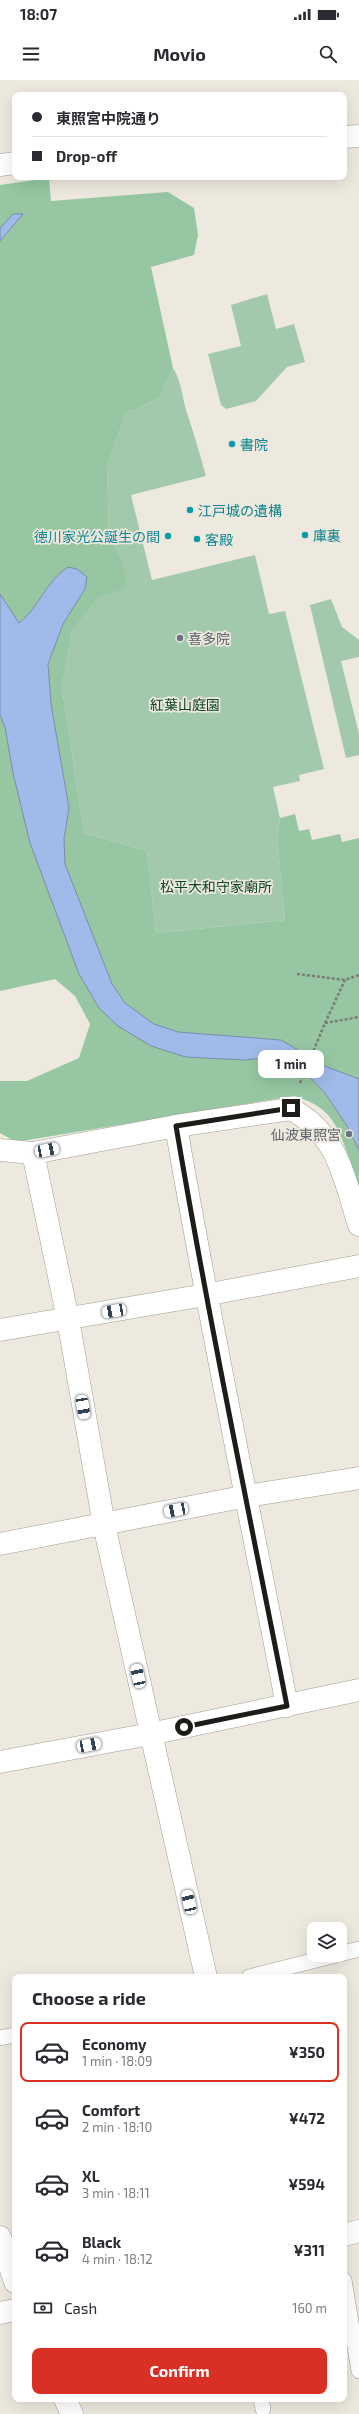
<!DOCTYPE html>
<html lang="en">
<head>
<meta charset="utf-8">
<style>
  :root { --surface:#fff; --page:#f2f2f3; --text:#2b2b33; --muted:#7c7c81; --line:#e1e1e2; --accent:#d93025 }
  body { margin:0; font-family:"Exo 2","Noto Sans JP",sans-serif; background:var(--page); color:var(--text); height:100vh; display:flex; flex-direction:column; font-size:15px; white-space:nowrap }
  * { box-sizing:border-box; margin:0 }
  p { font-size:13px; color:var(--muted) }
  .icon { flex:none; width:22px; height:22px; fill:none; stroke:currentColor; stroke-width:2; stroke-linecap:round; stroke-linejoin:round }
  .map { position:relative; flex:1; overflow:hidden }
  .panel { position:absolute; left:12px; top:1894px; width:335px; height:428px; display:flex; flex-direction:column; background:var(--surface); border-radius:8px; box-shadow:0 4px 16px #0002 }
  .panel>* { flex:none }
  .banner { position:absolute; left:12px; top:12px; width:335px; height:88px; border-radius:8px; box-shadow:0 4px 16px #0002; display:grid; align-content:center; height:88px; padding:0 20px; background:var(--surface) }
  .controls { position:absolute; left:307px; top:1842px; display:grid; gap:8px }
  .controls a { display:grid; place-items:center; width:40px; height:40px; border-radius:8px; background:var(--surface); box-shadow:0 4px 16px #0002; font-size:20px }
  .end { position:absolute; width:18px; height:18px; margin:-9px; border:5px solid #1d1c18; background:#fff; box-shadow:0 0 0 2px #fff }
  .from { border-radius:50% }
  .bubble { position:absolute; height:28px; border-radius:8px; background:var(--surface); box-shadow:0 4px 16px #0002; font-size:13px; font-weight:700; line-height:28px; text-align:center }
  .car { position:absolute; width:12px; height:24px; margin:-12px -6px; border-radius:5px; box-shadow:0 0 3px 1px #0007; background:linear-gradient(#fff 24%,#345 0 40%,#fff 0 76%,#345 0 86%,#fff 0) }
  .banner b { display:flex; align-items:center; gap:14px; height:38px; font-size:15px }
  .banner b+b { border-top:1px solid var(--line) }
  .banner i { width:10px; height:10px; background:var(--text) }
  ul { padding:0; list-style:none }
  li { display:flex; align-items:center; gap:12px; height:60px; margin:0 8px 6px; padding:0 12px; border:2px solid transparent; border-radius:8px }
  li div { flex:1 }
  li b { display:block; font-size:15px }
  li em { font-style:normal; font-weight:700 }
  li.active { border-color:var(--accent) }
  li>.icon { width:36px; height:36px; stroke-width:1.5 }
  h2 { padding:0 20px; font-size:18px; line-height:48px }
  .pay { display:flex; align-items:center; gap:10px; height:44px; padding:0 20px; font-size:15px }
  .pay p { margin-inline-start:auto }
  .primary-button { display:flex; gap:8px; margin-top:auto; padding:8px 20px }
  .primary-button a { flex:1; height:46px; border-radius:8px; background:var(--accent); color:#fff; font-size:16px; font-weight:700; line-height:46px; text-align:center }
  .status { display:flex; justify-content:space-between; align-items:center; height:28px; padding:0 20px; background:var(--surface); direction:ltr }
  .status svg { height:11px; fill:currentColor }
  header { display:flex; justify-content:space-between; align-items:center; height:52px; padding:0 20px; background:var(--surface); font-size:18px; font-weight:700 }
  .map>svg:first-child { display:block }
</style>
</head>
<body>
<div class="status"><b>18:07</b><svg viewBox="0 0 49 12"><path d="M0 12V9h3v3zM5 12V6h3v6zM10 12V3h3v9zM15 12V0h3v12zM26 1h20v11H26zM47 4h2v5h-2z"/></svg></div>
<header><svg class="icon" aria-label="menu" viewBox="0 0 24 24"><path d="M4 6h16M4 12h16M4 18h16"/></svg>Movio<svg class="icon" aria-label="search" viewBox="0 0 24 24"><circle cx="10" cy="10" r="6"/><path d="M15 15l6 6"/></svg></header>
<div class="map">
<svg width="359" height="2334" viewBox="0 0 359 2334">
  <rect width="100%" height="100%" fill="#ede9de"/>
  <!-- green -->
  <g fill="#a3c9ac">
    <path d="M267,214L276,249L294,244L305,282L287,287L256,321L226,329L221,325L208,274L241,266L231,225Z"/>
    <path d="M173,288C182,302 182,318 187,333C194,354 200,375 206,396L131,415L152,500L255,475L269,534L285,531L324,689L299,695L300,701L273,707L280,738L277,758L285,840L156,853L147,771L84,753L62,608L72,551L123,481L109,457L107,387L126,332L136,330L160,317Z"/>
    <path d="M331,519L342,547L359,560V577L341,581L359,654V675L346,678L310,525Z"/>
  </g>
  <!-- forest -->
  <g fill="#96c7a2">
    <path d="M49,98L51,121L168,112L194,128L198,155L194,175L151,187L173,288L160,317L136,330L126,332L107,387L109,457L123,481L126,508L98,517L72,551L62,608L84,753L147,771L156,853L285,840L277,758L280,738L295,734L299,751L309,749L312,760L340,754L342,762L359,758V999L327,987L281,960L178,952L154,944L125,923L112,904L65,785L64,759L69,728L51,624L48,584L63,544L85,509L68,487C46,501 39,528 19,543L0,514V161L22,134L0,148V105Z"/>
    <path d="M0,635L5,647L13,693L30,763L79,894L99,928L151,966L186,977L244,980L278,977L301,988L325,1013L347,1046L359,1070V1109C352,1088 343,1053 329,1036C322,1027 306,1019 294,1016L16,1062L0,1053V1001H27L79,978L90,944L75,916L55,899L0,911Z"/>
  </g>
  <!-- water -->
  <g fill="#a0bae9" stroke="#798baa">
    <path d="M13,134H23L0,161V148Z"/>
    <path d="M68,487L77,489L87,497L85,509L63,544L48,584L51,624L69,728L64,759L65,784L112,904L125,923L154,944L178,952L281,960L327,987L359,999V1070L347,1046L325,1013L301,988L278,977L244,980L186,977L151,966L118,946L99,928L79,894L30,763L13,693L5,647L0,635V514L19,543C39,528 46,501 68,487Z"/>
  </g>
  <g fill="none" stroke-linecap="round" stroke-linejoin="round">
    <!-- service casing -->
    <g stroke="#a19d94" stroke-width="16">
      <g id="service">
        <path d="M340,1874L359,1869"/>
        <path d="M249,1897L336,1875"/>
        <path d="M0,1958L15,1955"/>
        <path d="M344,2200L359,2291"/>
        <path d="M261,2319L263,2329"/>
      </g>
    </g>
    <!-- minor casing -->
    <g stroke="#a19d94" stroke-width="23">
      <g id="minor">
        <path d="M344,57L359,56"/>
        <path d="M0,85L15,83"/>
        <path d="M176,1046C209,1240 250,1432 287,1626"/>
        <path d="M0,1070L33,1073L176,1046L291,1029C338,1054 344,1098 359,1145"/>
        <path d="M33,1073L68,1239L104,1445L206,1897"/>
        <path d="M0,1250L205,1215L359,1186"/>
        <path d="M0,1464L247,1416L359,1398"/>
        <path d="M0,1682L150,1654L359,1610"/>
        <path d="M344,2155L359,2151"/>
        <path d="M0,2233L15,2230"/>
      </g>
    </g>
    <!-- tertiary casing -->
    <g stroke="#a19d94" stroke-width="23">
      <g id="tertiary">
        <path d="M0,2157L15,2202"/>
        <path d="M65,2319L72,2334"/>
      </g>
    </g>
    <!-- path -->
    <g stroke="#7d7b74" stroke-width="2.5" stroke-dasharray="3 2" stroke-linecap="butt">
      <path d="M297,894L345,900L359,895"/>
      <path d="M325,943L345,900"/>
      <path d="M300,1003L325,943L359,937"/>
    </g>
    <!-- service -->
    <use href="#service" stroke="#fff" stroke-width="15"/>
    <!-- minor -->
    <use href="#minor" stroke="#fff" stroke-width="22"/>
    <!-- tertiary -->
    <use href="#tertiary" stroke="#fff" stroke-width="22"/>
  </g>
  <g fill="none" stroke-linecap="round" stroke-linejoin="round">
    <!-- route -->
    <path stroke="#1d1c18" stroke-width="5" d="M184,1647L287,1626C249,1433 209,1240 176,1046L291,1028"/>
  </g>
  <!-- markers -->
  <g fill="#0f9aa8" stroke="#ede9de" stroke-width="1.5">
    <circle cx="232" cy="364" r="4"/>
    <circle cx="190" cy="430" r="4"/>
    <circle cx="305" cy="455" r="4"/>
    <circle cx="168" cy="456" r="4"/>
    <circle cx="197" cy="459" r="4"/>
  </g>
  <g fill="#6b7280" stroke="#ede9de" stroke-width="1.5">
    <circle cx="180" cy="558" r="4"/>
    <circle cx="349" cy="1054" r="4"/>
  </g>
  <g text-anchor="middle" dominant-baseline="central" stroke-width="3.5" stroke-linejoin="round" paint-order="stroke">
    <!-- culture labels -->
    <g font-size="14" fill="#0d838f" stroke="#ede9de" text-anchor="start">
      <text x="240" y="364">書院</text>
      <text x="198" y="430">江戸城の遺構</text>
      <text x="313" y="455">庫裏</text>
      <text x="160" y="456" text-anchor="end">徳川家光公誕生の間</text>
      <text x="205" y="459">客殿</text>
    </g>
    <!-- worship labels -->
    <g font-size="14" fill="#5b616d" stroke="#ede9de" text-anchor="start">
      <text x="188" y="558">喜多院</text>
      <text x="341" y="1054" text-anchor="end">仙波東照宮</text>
    </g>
    <!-- park labels -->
    <g font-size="14" fill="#0b4522" stroke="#ede9de">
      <text x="185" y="624">紅葉山庭園</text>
      <text x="216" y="806">松平大和守家廟所</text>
    </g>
  </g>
</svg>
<div class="controls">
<a><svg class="icon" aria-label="layers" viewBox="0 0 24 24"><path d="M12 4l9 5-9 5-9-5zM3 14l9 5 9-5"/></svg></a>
</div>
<i class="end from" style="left:184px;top:1647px"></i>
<i class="end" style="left:291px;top:1028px"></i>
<div class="bubble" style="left:258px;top:970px;width:66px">1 min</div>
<i class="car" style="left:47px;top:1070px;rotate:79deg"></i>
<i class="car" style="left:114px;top:1231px;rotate:260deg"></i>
<i class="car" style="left:83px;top:1327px;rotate:170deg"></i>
<i class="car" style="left:176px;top:1430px;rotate:259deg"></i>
<i class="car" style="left:138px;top:1596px;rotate:348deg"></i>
<i class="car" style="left:89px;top:1665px;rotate:79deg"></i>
<i class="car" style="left:189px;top:1822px;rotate:347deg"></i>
<div class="banner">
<b><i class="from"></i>東照宮中院通り</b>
<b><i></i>Drop-off</b>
</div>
<section class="panel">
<h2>Choose a ride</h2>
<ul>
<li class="active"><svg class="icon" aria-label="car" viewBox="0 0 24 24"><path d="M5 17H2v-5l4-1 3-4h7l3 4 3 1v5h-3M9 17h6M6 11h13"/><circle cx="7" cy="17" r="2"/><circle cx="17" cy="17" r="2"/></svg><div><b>Economy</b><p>1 min · 18:09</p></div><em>¥350</em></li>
<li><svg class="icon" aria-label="car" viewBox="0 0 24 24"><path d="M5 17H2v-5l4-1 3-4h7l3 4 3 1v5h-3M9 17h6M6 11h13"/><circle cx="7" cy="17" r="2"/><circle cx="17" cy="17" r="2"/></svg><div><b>Comfort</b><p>2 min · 18:10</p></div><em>¥472</em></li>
<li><svg class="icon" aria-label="car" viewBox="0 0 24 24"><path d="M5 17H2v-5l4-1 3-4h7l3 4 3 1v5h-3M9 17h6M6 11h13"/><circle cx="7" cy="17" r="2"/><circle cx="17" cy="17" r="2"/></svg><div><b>XL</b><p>3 min · 18:11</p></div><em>¥594</em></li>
<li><svg class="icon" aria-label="car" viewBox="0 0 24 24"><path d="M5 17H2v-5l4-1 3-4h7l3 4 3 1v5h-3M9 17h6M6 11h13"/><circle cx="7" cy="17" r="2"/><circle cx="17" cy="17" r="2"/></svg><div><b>Black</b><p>4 min · 18:12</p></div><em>¥311</em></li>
</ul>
<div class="pay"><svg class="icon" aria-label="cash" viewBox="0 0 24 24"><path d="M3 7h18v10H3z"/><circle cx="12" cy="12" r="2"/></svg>Cash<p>160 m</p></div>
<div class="primary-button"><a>Confirm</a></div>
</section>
</div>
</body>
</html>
